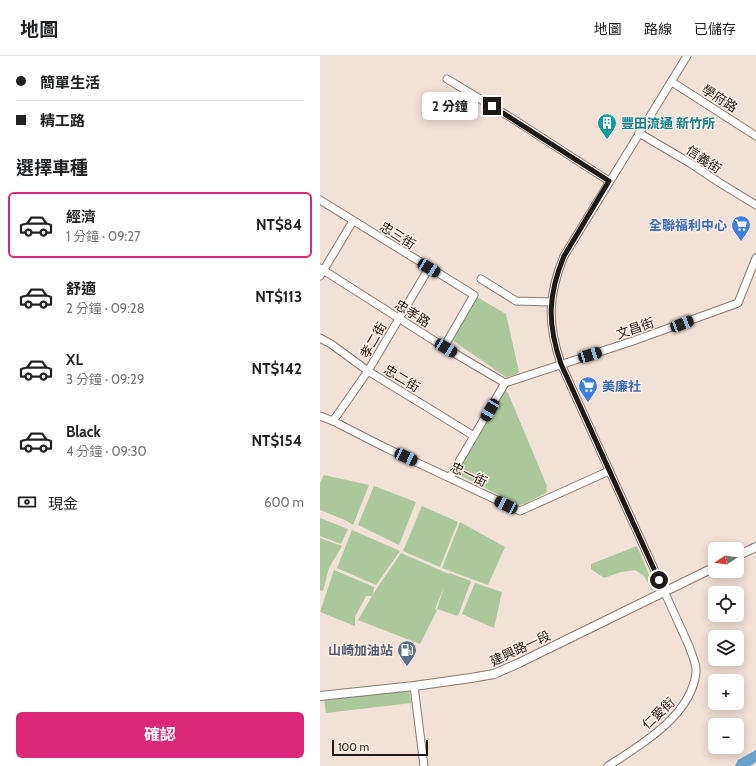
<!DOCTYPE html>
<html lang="zh-TW">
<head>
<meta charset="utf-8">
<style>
  :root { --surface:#fff; --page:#f6f6f6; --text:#202124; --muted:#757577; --line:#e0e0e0; --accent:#db2777 }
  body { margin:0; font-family:Cabin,"Noto Sans TC",sans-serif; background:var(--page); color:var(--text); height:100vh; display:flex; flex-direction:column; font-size:15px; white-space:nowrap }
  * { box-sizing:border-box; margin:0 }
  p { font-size:13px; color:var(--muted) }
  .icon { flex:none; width:22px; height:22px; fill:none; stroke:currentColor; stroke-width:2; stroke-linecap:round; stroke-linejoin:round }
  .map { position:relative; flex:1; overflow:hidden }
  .details { display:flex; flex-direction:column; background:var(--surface); width:320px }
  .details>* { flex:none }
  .guide { display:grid; align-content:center; height:88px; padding:0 16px; background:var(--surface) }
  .needle { width:26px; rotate:257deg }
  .fabs { position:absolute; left:388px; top:486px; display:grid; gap:8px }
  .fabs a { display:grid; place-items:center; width:36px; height:36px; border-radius:6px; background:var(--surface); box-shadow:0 2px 10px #0003; font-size:20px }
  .scale { position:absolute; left:12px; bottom:10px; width:96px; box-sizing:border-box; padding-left:4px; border:2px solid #1f1a16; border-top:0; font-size:11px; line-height:14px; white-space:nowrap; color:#1f1a16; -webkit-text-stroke:3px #feeee4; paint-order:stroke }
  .end { position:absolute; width:18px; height:18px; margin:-9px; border:5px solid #1f1a16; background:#fff; box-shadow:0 0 0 2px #fff }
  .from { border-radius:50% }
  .bubble { position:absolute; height:28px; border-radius:6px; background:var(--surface); box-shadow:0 2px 10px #0003; font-size:13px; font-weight:700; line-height:28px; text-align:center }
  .car { position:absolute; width:12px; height:24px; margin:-12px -6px; border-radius:5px; box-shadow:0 0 3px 1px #0007; background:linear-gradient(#222 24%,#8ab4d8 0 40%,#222 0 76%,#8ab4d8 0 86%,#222 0) }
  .guide b { display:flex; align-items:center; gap:14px; height:38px; font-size:15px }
  .guide b+b { border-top:1px solid var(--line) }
  .guide i { width:10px; height:10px; background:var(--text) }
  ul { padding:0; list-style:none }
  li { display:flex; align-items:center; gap:12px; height:66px; margin:0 8px 6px; padding:0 8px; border:2px solid transparent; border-radius:6px }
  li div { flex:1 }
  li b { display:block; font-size:15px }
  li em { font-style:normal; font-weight:700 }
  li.on { border-color:var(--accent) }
  li>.icon { width:36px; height:36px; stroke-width:1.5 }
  h2 { padding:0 16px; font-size:18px; line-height:48px }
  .pay { display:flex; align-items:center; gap:10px; height:44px; padding:0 16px; font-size:15px }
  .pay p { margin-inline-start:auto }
  .primary-button { display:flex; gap:8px; margin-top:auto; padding:8px 16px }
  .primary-button a { flex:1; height:46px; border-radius:6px; background:var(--accent); color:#fff; font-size:16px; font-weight:700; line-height:46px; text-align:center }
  header { display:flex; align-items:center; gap:24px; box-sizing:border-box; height:56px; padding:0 20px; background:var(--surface); border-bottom:1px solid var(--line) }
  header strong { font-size:19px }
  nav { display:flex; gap:22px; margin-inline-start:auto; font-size:14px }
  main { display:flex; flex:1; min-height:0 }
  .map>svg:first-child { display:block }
</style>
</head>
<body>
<header>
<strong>地圖</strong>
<nav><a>地圖</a><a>路線</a><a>已儲存</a></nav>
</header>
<main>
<section class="details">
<div class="guide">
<b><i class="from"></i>簡單生活</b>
<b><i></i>精工路</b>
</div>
<h2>選擇車種</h2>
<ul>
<li class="on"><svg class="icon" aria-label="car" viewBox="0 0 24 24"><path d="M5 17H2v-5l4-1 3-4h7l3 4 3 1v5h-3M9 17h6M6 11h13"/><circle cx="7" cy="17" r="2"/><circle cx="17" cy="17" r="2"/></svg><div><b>經濟</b><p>1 分鐘 · 09:27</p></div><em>NT$84</em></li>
<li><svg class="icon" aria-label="car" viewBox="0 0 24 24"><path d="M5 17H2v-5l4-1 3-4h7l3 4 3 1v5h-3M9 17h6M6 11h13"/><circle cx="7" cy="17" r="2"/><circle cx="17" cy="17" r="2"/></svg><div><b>舒適</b><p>2 分鐘 · 09:28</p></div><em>NT$113</em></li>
<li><svg class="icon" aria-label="car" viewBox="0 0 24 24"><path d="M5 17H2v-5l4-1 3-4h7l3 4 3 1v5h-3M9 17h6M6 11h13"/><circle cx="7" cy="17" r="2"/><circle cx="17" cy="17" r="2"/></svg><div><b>XL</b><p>3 分鐘 · 09:29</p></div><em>NT$142</em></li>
<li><svg class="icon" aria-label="car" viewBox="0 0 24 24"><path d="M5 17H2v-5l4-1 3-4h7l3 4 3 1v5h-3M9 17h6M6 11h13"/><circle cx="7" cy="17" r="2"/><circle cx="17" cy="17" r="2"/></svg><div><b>Black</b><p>4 分鐘 · 09:30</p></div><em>NT$154</em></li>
</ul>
<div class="pay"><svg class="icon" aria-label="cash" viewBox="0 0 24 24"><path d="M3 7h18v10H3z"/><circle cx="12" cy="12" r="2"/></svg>現金<p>600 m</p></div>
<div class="primary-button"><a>確認</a></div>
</section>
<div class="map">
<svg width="436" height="710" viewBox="0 0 436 710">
  <rect width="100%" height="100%" fill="#f1e1d7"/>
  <!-- green -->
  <g fill="#abc89a">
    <path d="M157,241L186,258L199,316L195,319L186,321L132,284Z"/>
    <path d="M185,334L188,337L227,430L226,437L204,448L198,449L136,417Z"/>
    <path d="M4,419L49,429L33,469L25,464L0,454V427Z"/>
    <path d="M54,430L96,446L79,489L38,469Z"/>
    <path d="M102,450L138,466L120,511L83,495Z"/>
    <path d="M0,462L28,473L21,488L0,480Z"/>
    <path d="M140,466L185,491L168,529L122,512Z"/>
    <path d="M32,474L80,495L56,529L17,512Z"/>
    <path d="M0,482L22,490L9,512L3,535L0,534Z"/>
    <path d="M317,490L334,531L332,535L324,520L315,514L301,516L284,522L271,513V508Z"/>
    <path d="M81,497L129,518V517L151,525L138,560L117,553L124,531L115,553L117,554L100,588L38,564L52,540H46L35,561V570L0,556L14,514L54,531L53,538Z"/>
    <path d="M155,527L182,536L174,572L142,558Z"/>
    <path d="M89,634L91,647L6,657L4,644Z"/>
  </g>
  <!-- water -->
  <path fill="#69a3cb" d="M436,694V706L430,710H415L418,704Z"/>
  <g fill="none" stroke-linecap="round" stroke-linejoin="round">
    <!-- minor casing -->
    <g stroke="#87796f" stroke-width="9">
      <g id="minor">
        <path d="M127,23L190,61L289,125"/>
        <path d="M352,26L436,80"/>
        <path d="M319,77L370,107L400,127L436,149"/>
        <path d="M0,144L154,239L124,291"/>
        <path d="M0,212L124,291L185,327L313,285L418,247L436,202"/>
        <path d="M0,220L33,165"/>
        <path d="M161,223L196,245L231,246"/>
        <path d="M0,282L11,288L48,315L154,380"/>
        <path d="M0,360L13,365L66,392L200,455L289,415"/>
        <path d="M13,365L48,315L109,212"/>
        <path d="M130,421L185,327"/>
        <path d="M94,630L104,710"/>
        <path d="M288,710C321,689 372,659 376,616C377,608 371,597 369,590L241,308C227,267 228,239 244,200L367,0"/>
      </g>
    </g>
    <!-- tertiary casing -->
    <g stroke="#87796f" stroke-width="10">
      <g id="tertiary">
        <path d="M417,500L436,491"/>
        <path d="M0,640L94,630L151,622L174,618L199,607L395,511"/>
      </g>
    </g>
    <!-- minor -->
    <use href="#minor" stroke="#fff" stroke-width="7"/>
    <!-- tertiary -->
    <use href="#tertiary" stroke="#fff" stroke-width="8"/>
  </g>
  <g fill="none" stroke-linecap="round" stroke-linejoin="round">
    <!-- route -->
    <path stroke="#1f1a16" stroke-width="5" d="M172,50L289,125L244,200C228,239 227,267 241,308L339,524"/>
  </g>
  <!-- icons -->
  <defs>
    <g id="building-pin" transform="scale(1)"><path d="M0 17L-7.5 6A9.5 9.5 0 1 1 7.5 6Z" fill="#0f9aa8" stroke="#feeee4"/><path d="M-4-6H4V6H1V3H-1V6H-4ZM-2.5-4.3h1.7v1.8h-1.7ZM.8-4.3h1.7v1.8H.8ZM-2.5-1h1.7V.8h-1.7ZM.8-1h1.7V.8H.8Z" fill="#fff"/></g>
    <g id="supermarket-pin" transform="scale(1)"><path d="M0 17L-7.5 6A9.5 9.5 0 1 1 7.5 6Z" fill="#3f7fe0" stroke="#feeee4"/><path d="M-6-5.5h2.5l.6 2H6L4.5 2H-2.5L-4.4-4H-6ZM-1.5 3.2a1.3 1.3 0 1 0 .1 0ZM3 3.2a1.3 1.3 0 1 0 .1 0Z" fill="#fff"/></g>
    <g id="fuel-pin" transform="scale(1)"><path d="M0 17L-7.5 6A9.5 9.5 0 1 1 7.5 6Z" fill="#5c6f8a" stroke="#feeee4"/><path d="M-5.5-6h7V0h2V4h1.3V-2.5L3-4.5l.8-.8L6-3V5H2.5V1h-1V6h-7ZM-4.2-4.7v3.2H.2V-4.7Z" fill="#fff"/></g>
  </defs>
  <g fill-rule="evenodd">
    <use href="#building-pin" x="287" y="67"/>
    <use href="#supermarket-pin" x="421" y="169"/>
    <use href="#supermarket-pin" x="268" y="330"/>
    <use href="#fuel-pin" x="87" y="594"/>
  </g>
  <g text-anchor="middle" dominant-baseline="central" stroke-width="3" stroke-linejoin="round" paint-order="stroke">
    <!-- street labels -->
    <g font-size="13" fill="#1f1a16" stroke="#feeee4">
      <text transform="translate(400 42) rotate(32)">學府路</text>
      <text transform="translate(384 103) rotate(33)">信義街</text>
      <text transform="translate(78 179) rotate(32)">忠三街</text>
      <text transform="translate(93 257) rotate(32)">忠孝路</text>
      <text transform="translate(315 272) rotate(-19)">文昌街</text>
      <text transform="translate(53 284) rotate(-60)">孝二街</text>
      <text transform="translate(82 322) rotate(31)">忠二街</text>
      <text transform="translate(149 418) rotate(26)">忠一街</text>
      <text transform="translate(200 592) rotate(-25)">建興路一段</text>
      <text transform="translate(338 657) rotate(-43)">仁愛街</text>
    </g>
    <!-- culture labels -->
    <g font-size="13" font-weight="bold" fill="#0d838f" stroke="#feeee4" text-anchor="start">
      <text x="301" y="67">豐田流通 新竹所</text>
    </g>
    <!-- shop labels -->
    <g font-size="13" font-weight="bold" fill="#366cbe" stroke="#feeee4" text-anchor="end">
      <text x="407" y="169">全聯福利中心</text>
      <text x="282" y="330" text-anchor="start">美廉社</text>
    </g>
    <!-- service labels -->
    <g font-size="13" font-weight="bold" fill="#4e5e75" stroke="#feeee4" text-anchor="end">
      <text x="73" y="594">山崎加油站</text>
    </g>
  </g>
</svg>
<div class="fabs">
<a><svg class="needle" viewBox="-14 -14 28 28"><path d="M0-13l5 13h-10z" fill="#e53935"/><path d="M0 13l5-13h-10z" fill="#757577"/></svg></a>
<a><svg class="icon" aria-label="locate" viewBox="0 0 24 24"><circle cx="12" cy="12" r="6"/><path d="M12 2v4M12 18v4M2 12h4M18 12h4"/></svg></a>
<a><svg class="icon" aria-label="layers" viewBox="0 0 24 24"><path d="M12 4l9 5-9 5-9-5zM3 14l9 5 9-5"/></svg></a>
<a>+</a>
<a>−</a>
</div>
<div class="scale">100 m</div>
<i class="end from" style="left:339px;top:524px"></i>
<i class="end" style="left:172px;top:50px"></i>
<div class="bubble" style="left:102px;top:36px;width:56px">2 分鐘</div>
<i class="car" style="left:109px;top:212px;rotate:121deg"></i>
<i class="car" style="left:362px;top:268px;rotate:69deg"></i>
<i class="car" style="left:126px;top:292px;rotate:121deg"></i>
<i class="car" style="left:270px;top:299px;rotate:73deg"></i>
<i class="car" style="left:170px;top:354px;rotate:211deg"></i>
<i class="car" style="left:86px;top:401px;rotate:115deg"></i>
<i class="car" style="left:186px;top:449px;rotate:296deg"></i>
</div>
</main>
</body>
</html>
